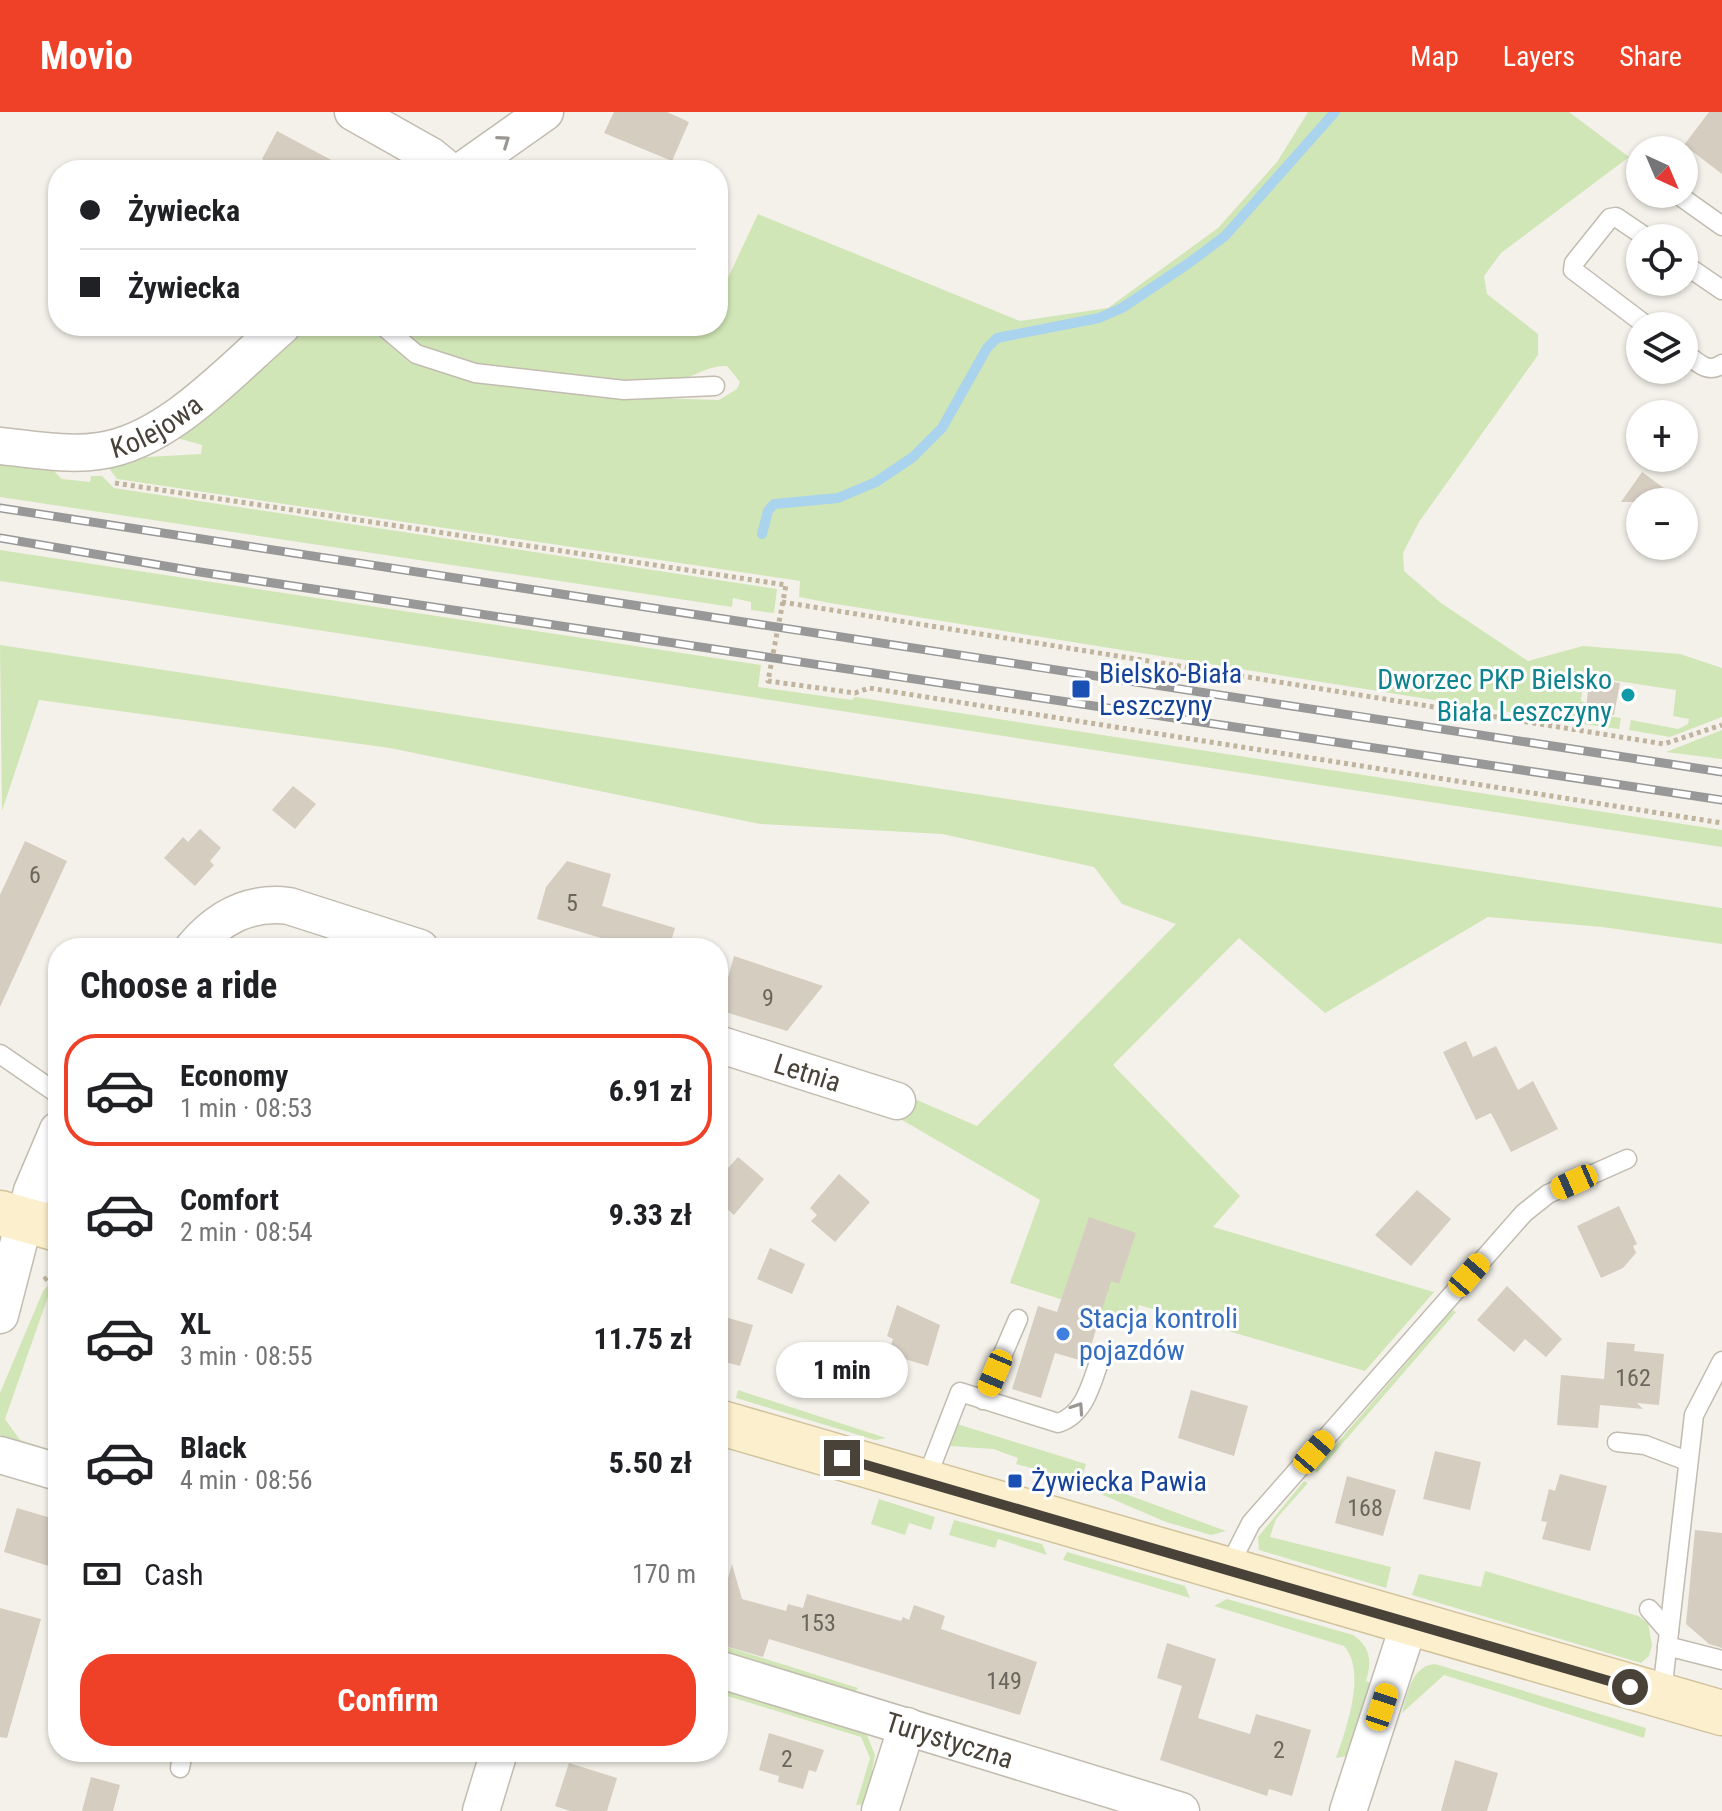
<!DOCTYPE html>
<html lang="en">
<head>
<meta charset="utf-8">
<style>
  :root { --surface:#fff; --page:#f6f6f6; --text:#202124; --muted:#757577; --line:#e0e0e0; --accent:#ef4127 }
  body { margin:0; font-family:"Roboto Condensed",sans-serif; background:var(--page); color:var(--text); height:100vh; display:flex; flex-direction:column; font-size:30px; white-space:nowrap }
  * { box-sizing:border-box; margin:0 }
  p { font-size:26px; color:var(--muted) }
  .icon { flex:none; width:44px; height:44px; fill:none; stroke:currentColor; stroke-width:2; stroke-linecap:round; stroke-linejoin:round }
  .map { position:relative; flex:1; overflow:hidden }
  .panel { position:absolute; left:48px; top:826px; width:680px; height:824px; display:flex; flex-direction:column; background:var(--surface); border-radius:32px; box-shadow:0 2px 6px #0004 }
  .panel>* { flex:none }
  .top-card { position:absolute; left:48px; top:48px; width:680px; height:176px; border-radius:32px; box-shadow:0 2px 6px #0004; display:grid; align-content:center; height:176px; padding:0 32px; background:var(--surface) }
  .needle { width:52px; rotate:136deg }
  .controls { position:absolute; left:1626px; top:24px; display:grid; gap:16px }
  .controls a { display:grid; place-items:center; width:72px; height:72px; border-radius:50%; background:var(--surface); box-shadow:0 2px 6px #0004; font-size:40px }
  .end { position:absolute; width:36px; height:36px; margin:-18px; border:10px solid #484239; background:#fff; box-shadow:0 0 0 4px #fff }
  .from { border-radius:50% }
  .bubble { position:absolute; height:56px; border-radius:28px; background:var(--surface); box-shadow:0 2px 6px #0004; font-size:26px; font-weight:700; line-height:56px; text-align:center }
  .car { position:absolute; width:24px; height:48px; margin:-24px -12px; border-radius:10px; box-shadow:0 0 6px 2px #0007; background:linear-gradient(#f5c518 24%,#345 0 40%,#f5c518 0 76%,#345 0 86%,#f5c518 0) }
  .top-card b { display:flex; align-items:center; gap:28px; height:76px; font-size:30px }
  .top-card b+b { border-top:2px solid var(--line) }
  .top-card i { width:20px; height:20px; background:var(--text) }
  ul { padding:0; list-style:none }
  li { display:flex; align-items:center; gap:24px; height:112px; margin:0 16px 12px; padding:0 16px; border:4px solid transparent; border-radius:32px }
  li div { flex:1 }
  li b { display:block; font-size:30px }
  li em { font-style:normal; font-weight:700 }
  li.active { border-color:var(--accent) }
  li>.icon { width:72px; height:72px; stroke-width:1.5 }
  h2 { padding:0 32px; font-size:36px; line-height:96px }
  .pay { display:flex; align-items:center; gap:20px; height:88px; padding:0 32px; font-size:30px }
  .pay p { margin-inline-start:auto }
  .action { display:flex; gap:16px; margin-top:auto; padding:16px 32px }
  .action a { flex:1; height:92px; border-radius:32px; background:var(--accent); color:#fff; font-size:32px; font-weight:700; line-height:92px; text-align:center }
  header { display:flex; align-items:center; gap:48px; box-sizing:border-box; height:112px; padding:0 40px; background:var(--accent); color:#fff }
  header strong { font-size:38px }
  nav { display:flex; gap:44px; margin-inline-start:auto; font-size:28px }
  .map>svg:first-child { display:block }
</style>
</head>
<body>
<header>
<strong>Movio</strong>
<nav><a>Map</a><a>Layers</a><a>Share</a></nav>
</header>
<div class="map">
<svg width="1722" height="1699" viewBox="0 0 1722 1699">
  <rect width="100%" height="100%" fill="#f4f1ea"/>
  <!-- green -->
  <g fill="#d1e6b6">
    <path d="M1308,0H1569L1629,45L1501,141L1484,164L1487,182L1538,222V243L1419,410L1403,441L1404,459L1441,491L1528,549L1583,534L1680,542L1722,556V605L1670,625L1629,618L1631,608L1678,617L1688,612L1689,607L1673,604L1676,578L1584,564L1581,589L1586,591L1584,600L1621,606L1619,617L1577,611L830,491L799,485L800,469L117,367L109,356L111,347L201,342L202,333L177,326L291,214H367L410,251L474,270L622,285L719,288L737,277L740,270L727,254C707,253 693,266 674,270C621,279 468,256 417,235C408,231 402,221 395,214H718V187L758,102L1020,209L1108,196L1218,116L1277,50Z"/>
    <path d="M0,342L48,353L62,367L90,370L91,364H102L114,376L777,477L774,501L751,498V490L733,486L732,495L0,385Z"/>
    <path d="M0,438L761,553L758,575L852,588L855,585L1722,718V735L0,469Z"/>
    <path d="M0,533L1722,796V832L1602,815L1488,805L1325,901L1239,826L1113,953L1240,1084L1213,1115L1434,1180L1365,1259L1139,1193L1133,1210L1010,1171L1040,1088L902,1008L910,985L977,1014L1176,812L1122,792L1094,755L942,722L760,712L390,636L39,588L2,699Z"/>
    <path d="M1722,618V647L1666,640Z"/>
    <path d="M58,1163V1177L49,1182L5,1307L20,1328L58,1340V1346L4,1328L0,1322V1281L43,1179Z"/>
    <path d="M1452,1198L1456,1200L1317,1361L1314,1358Z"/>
    <path d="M738,1278L886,1326L875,1328L736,1286Z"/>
    <path d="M957,1312L1086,1352L1082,1366L1226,1419L1211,1423L1166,1410L1054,1362L1016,1352L1018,1346L993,1337L949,1334Z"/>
    <path d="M1304,1369L1308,1371L1276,1407L1270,1425L1391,1455L1386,1476L1259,1438L1258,1425Z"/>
    <path d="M879,1387L935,1405L931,1418L909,1411L905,1423L871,1412Z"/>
    <path d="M954,1408L1042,1432L1047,1443L998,1427L995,1436L949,1423Z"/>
    <path d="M1067,1440L1185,1474L1190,1486L1063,1448Z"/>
    <path d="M1485,1459L1638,1504L1648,1511L1652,1533L1649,1544L1641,1551L1412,1483L1419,1462L1481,1475Z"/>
    <path d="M1227,1487L1353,1523C1371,1535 1372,1550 1366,1569L1375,1573L1352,1643L1336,1646C1346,1617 1367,1560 1344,1534L1214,1494Z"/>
    <path d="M718,1532L858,1576L852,1584L718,1542Z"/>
    <path d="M1435,1552L1646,1616L1644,1626L1444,1563L1402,1601C1408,1581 1411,1554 1435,1552Z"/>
    <path d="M718,1576L867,1623L875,1643L872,1658L877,1661L867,1692L856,1693L870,1646L861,1625L718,1581Z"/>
  </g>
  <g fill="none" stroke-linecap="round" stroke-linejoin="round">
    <!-- stream -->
    <path stroke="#aad3ed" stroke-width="10" d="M762,422L768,399L774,392L838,386L876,370L913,345L942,316L987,236L997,226L1099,206L1122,196L1189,151L1225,124L1335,0"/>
  </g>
  <!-- building -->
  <g fill="#d5cdc0">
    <path d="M614,0H667L689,10L672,49L604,21Z"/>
    <path d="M1709,0H1722V62L1684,33Z"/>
    <path d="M277,19L350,58H281L262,47Z"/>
    <path d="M1642,360L1683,390H1621Z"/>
    <path d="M1589,567L1620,571L1614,603L1586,599Z"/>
    <path d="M293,674L316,692L295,717L272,698Z"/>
    <path d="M200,717L221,736L210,749L214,753L195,774L164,746L183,725L188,730Z"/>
    <path d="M25,729L67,749L0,895V783Z"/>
    <path d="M567,749L611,762L602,794L675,816L669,836H635L537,807L546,775Z"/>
    <path d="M734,844L823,874L787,919L719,898Z"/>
    <path d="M1466,929L1473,945L1496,934L1518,978L1533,969L1558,1017L1511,1040L1491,1001L1476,1008L1443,940Z"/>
    <path d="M738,1045L764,1067L734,1103L718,1089V1067Z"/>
    <path d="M839,1062L870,1090L835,1130L811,1109L817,1103L810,1096Z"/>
    <path d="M1417,1078L1451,1107L1411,1154L1375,1123Z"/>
    <path d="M1619,1094L1637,1132L1633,1134L1636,1141L1623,1156L1601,1166L1577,1114Z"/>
    <path d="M1089,1105L1136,1121L1119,1172L1111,1169L1086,1250L1055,1241L1041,1286L1012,1277L1038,1194L1057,1200Z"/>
    <path d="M770,1136L805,1152L792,1182L757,1167Z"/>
    <path d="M1507,1174L1562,1227L1546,1245L1525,1227L1514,1240L1477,1208Z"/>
    <path d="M897,1193L940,1213L928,1254L888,1242L893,1227L887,1224Z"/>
    <path d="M718,1203L753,1213L740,1254L718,1248Z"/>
    <path d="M1607,1230L1635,1232L1634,1239L1664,1242L1659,1293L1637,1291L1643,1297L1600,1293L1598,1316L1557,1313L1561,1263L1604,1267Z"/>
    <path d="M1191,1278L1248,1294L1234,1344L1178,1326Z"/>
    <path d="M1435,1339L1481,1350L1470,1398L1423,1387Z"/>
    <path d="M1560,1362L1607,1374L1590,1439L1542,1427L1547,1410L1541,1409L1549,1377L1555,1379Z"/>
    <path d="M1347,1364L1396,1378L1383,1424L1335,1411Z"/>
    <path d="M17,1396L58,1408V1435L52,1455L4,1440Z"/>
    <path d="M1695,1418L1722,1421V1536L1709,1532L1686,1512Z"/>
    <path d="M732,1452L742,1487L786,1499L788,1492L803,1496L807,1482L901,1509L903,1505L909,1508L914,1493L945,1504L941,1517L1037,1550L1020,1603L769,1527L763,1545L718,1532V1502Z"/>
    <path d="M0,1496L41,1507L7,1626L0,1625Z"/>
    <path d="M1167,1531L1216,1547L1198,1606L1250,1622L1256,1602L1311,1618L1292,1684L1269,1677L1267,1684L1160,1648L1182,1574L1157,1566Z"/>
    <path d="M769,1621L824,1638L816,1660L809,1658L803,1677L778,1670L779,1664L759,1658Z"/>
    <path d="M1455,1648L1498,1661L1487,1699H1441Z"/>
    <path d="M569,1651L617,1666L607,1699H570L555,1694Z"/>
    <path d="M91,1665L120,1673L113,1699H82Z"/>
  </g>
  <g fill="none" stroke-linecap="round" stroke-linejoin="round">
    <!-- service casing -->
    <g stroke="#c2bcb0" stroke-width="21">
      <g id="service">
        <path d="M1677,82L1722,114"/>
        <path d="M1647,126L1616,105L1610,106L1574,151L1573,158L1647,214"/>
        <path d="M1684,152L1722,178"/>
        <path d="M383,214L416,242L475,261L624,278L715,274"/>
        <path d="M1684,240C1696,249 1708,263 1722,252"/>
        <path d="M0,942L58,982"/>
        <path d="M983,1288L1018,1207"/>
        <path d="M1617,1330L1645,1333L1687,1349"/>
        <path d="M925,1370L960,1280L1058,1311C1087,1302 1092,1267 1102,1242"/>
        <path d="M1227,1458L1251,1411L1524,1101L1548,1082L1627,1047"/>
        <path d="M1649,1497L1669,1520"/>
        <path d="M1667,1534L1722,1548"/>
        <path d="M1658,1583L1664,1563L1694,1303L1722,1249"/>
        <path d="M180,1656L183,1640"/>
      </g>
    </g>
    <!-- minor casing -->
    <g stroke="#c2bcb0" stroke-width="39">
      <g id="minor">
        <path d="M353,0L431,44L448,58"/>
        <path d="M463,58L545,0"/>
        <path id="s1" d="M0,334C31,337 68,344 99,339C168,330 231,258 282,214"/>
        <path d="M193,836C219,805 249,789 289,794L420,836"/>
        <path id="s2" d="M718,932L897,989"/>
        <path d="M0,1203L32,1079L58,1018"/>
        <path d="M0,1343L58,1360"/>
        <path id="s3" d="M718,1557L1181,1699"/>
        <path d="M481,1699L499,1640"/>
        <path d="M880,1699L907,1614"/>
        <path d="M1348,1699L1409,1512"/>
      </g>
    </g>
    <!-- secondary casing -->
    <g stroke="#d1c39c" stroke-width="47">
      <g id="secondary">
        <path d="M0,1101L58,1117"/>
        <path d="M718,1310L1722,1601"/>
      </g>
    </g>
    <!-- path -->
    <g stroke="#c0b49f" stroke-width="5" stroke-dasharray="4 4" stroke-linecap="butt">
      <path d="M115,371L786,473L768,569L855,581L869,576L1722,711"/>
      <path d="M782,490L1664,632L1722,613"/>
      <path d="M44,1168L58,1157"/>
    </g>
    <!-- service -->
    <use href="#service" stroke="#fff" stroke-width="18"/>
    <!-- minor -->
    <use href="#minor" stroke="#fff" stroke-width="36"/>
    <!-- secondary -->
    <use href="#secondary" stroke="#fcefcd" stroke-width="44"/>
    <!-- rail casing -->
    <g stroke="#989898" stroke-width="9">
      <g id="rail">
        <path d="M0,396L1722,660"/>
        <path d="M0,426L200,460L1722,688"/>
      </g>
    </g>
    <!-- rail -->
    <use href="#rail" stroke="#fff" stroke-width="6" stroke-dasharray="18" stroke-linecap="butt"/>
  </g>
  <!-- one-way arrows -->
  <defs><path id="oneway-chevron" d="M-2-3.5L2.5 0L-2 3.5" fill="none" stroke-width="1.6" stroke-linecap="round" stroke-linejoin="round" transform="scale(2)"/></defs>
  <g stroke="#9a9792">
    <use href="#oneway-chevron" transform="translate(504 29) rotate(-35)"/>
    <use href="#oneway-chevron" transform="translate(1078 1296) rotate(-56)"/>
  </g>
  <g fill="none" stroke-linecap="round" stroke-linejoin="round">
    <!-- route -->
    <path stroke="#484239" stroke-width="10" d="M842,1346L1630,1575"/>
  </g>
  <!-- markers -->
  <g fill="#1a4fb4" stroke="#fff" stroke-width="3">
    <rect x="1071" y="567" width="20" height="20" rx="4"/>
    <rect x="1007" y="1361" width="16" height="16" rx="4"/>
  </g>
  <circle fill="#0f9aa8" stroke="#fff" stroke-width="3" cx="1628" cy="583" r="8"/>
  <circle fill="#3f7fe0" stroke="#fff" stroke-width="3" cx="1063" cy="1222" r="8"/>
  <g text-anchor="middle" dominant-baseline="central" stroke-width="6" stroke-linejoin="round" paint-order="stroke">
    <!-- number labels -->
    <g font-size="24" fill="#6b655b">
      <text x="35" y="763">6</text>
      <text x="572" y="791">5</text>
      <text x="768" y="886">9</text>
      <text x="1633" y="1266">162</text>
      <text x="1365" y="1396">168</text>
      <text x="818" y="1511">153</text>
      <text x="1004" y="1569">149</text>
      <text x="1279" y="1638">2</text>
      <text x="787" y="1647">2</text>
    </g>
    <!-- street labels -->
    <g font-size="28" fill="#484239" stroke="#fff">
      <text stroke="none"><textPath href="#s1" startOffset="162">Kolejowa</textPath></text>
      <text stroke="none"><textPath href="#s2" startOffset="94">Letnia</textPath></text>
      <text stroke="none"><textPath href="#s3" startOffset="242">Turystyczna</textPath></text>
    </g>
    <!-- transit labels -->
    <g font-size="28" fill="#164399" stroke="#fff" text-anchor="start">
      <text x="1099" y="561">Bielsko-Biała<tspan x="1099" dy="32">Leszczyny</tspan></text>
      <text x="1031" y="1369">Żywiecka Pawia</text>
    </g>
    <!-- culture labels -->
    <g font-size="28" fill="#0d838f" stroke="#fff" text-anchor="end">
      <text x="1612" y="567">Dworzec PKP Bielsko<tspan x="1612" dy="32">Biała Leszczyny</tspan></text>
    </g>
    <!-- shop labels -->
    <g font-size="28" fill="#366cbe" stroke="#fff" text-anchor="start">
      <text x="1079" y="1206">Stacja kontroli<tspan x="1079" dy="32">pojazdów</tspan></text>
    </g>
  </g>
</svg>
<div class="controls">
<a><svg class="needle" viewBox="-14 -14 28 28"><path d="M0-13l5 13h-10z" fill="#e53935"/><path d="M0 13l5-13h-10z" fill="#757577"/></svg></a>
<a><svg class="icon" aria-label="locate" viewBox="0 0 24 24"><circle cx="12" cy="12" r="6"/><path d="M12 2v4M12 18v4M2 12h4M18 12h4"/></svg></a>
<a><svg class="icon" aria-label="layers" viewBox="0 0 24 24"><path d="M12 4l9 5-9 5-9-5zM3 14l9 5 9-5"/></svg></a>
<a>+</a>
<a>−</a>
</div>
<i class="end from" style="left:1630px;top:1575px"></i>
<i class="end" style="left:842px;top:1346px"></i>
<div class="bubble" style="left:776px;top:1230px;width:132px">1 min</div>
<i class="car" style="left:1574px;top:1070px;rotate:246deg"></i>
<i class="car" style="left:1469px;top:1163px;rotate:41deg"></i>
<i class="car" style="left:995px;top:1261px;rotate:203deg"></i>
<i class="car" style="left:1314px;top:1340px;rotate:41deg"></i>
<i class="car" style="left:1382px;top:1595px;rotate:18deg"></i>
<div class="top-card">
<b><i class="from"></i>Żywiecka</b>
<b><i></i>Żywiecka</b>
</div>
<section class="panel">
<h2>Choose a ride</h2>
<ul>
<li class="active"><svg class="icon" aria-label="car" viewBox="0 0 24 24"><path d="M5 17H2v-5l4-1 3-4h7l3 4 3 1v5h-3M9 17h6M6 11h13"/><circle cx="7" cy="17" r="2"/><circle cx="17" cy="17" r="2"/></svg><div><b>Economy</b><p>1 min · 08:53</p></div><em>6.91 zł</em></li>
<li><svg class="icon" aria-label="car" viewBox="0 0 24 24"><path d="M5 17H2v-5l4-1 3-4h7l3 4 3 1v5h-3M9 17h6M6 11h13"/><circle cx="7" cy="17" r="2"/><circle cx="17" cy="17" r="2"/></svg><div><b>Comfort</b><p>2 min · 08:54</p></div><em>9.33 zł</em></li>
<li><svg class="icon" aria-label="car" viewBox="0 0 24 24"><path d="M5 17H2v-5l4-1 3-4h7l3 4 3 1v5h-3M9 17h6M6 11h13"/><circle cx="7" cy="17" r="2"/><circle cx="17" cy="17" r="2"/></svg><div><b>XL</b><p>3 min · 08:55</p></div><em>11.75 zł</em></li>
<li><svg class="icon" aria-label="car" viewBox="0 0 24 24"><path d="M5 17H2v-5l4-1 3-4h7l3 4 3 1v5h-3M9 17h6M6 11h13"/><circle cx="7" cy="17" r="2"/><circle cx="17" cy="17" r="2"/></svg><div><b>Black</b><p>4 min · 08:56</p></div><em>5.50 zł</em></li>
</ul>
<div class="pay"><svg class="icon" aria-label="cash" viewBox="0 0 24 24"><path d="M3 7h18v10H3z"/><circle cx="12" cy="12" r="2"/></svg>Cash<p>170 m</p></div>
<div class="action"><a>Confirm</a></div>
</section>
</div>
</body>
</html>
